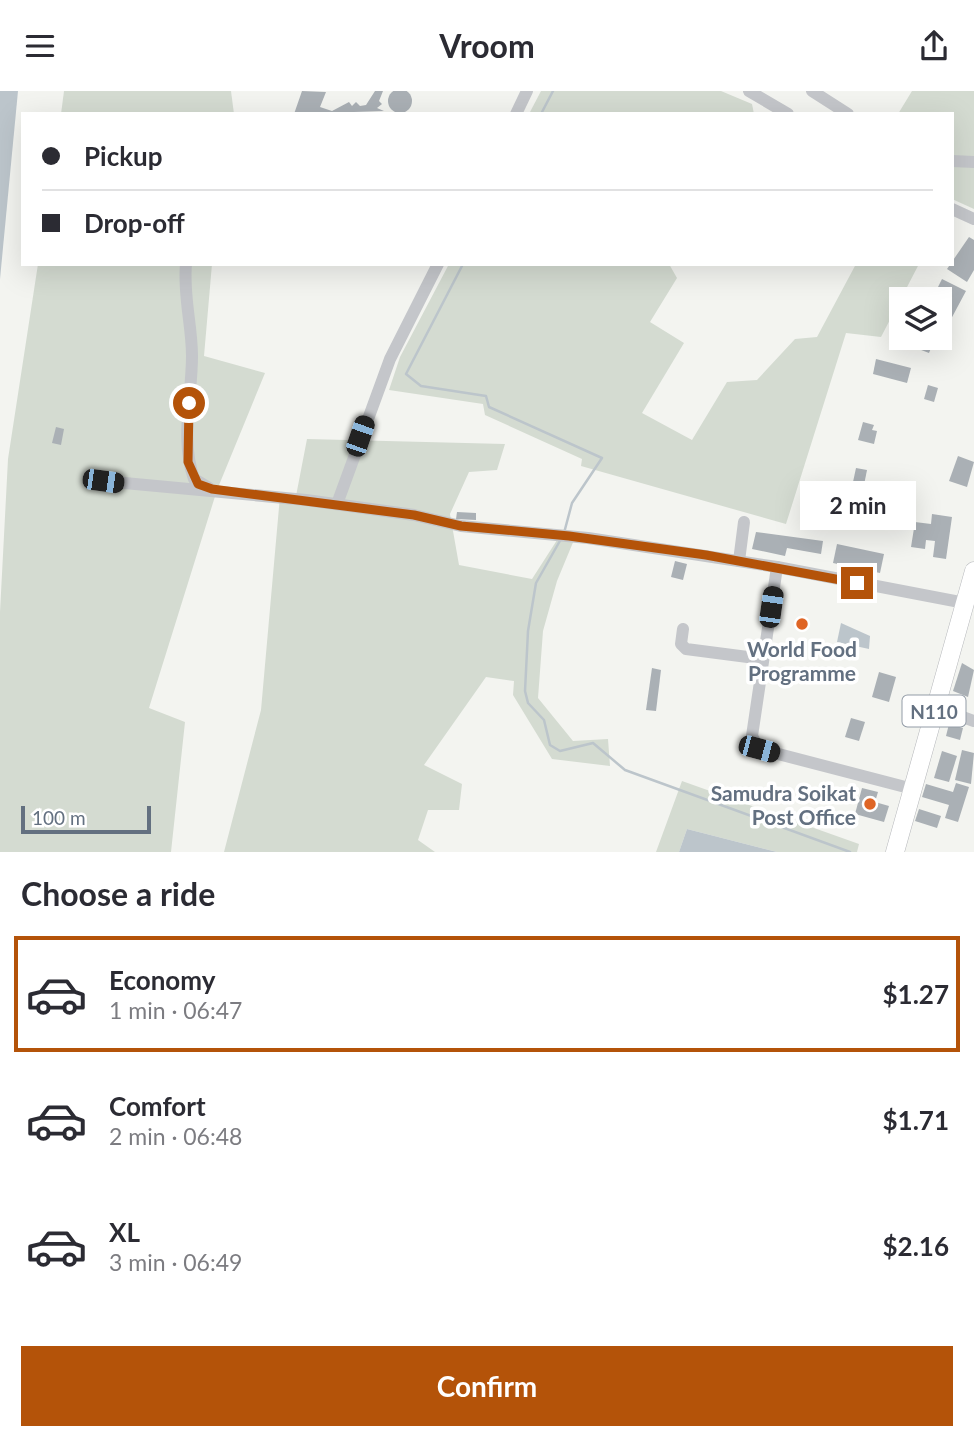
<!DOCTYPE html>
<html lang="en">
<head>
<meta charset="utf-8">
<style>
  :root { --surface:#fff; --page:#f2f2f3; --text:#2b2b33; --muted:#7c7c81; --line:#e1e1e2; --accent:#b45309 }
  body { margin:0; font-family:Lato,sans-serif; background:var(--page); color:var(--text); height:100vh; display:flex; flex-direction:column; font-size:26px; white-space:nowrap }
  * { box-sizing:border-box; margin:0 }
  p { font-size:23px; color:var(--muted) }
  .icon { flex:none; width:38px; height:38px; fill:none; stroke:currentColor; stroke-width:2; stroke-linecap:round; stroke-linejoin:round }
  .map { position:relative; height:761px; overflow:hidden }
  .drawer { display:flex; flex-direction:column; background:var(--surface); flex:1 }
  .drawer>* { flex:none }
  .banner { position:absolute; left:21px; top:21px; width:933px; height:154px; border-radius:0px; box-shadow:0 7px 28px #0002; display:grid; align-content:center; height:154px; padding:0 21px; background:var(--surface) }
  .fabs { position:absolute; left:889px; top:196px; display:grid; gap:14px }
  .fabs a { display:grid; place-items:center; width:63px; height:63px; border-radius:0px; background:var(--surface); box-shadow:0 7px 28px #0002; font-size:35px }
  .scale { position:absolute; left:21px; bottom:18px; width:130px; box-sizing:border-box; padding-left:7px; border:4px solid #637080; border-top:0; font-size:19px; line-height:24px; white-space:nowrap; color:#637080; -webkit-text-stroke:5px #fff; paint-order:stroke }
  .end { position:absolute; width:32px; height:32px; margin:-16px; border:9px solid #b45309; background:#fff; box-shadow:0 0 0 4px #fff }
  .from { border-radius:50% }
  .bubble { position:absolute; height:49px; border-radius:0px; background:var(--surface); box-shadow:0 7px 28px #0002; font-size:23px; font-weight:700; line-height:49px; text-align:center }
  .car { position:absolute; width:21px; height:42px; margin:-21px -10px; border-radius:9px; box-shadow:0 0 5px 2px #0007; background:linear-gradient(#222 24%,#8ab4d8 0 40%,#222 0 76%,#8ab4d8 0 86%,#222 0) }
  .banner b { display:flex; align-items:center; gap:24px; height:66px; font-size:26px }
  .banner b+b { border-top:2px solid var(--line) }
  .banner i { width:18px; height:18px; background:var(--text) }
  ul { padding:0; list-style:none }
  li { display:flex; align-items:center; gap:21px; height:116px; margin:0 14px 10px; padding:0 7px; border:4px solid transparent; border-radius:0px }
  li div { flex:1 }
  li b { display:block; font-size:26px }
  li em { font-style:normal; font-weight:700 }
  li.on { border-color:var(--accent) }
  li>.icon { width:63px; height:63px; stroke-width:1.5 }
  h2 { padding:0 21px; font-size:32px; line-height:84px }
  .primary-button { display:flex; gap:14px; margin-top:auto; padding:14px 21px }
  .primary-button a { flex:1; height:80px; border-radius:0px; background:var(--accent); color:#fff; font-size:28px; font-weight:700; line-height:80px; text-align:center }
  header { display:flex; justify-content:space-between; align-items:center; height:91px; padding:0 21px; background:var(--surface); font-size:32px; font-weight:700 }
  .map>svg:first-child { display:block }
</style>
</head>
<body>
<header><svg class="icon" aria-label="menu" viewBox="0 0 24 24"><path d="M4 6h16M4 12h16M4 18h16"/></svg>Vroom<svg class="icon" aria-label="share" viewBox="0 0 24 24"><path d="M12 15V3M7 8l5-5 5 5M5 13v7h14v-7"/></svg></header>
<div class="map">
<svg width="974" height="761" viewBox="0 0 974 761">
  <rect width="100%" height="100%" fill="#f3f4f0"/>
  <!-- green -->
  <g fill="#d4dbd1">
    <path d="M64,0H231L234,23H61Z"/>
    <path d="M541,0H721L752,13L754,23H529Z"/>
    <path d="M912,0H974V118L952,108V23H898Z"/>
    <path d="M38,173H212L204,265L265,282L217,399L149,617L185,631L171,761H0V521L8,368Z"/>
    <path d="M449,173H669L677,187L650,231L684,252L642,322L692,349L727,291L757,289L795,248L817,246L856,173H919L881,246L846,242L786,433L581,375L582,368L485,324L483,313L389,299L400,266Z"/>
    <path d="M307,348L505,353L497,379L469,381L450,423L459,474L532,488L559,446L574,449L557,490L543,540L538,607L573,650L608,648L610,675L552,668L513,604L514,590L486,586L424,674L462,693L459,719H428L418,749L435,761H224L261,619L280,405H296Z"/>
    <path d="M682,690L859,753L857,761H777L687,738L679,761H656Z"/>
  </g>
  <!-- water -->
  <g fill="#bcc5cb">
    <path d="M0,0H18L0,188Z"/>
    <path d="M841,532L870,545L869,558L837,551Z"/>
    <path d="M687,738L777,761H679Z"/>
  </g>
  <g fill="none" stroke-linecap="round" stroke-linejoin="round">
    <!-- stream -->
    <g stroke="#bcc5cb" stroke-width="2.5">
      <path d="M541,23L553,0"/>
      <path d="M463,173L406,283L421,295L486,305L489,316L602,367L572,412L564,442"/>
      <path d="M561,448L536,492L528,540L525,600L528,612L544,629L550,654L560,660L593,652L625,679L850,761"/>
    </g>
  </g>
  <!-- building -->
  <g fill="#aab0b5">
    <circle cx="400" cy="10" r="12"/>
    <path d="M302,0L326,1L320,16L332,20L349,11L352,15L356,11L360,15L366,14L375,0H383L379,10L382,13L377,17L384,20L294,23Z"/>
    <path d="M969,146L974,149V179L967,191L947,178Z"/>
    <path d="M942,188L966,200L950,230L940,225V208H932Z"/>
    <path d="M920,247H935L929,262L916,257Z"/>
    <path d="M876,268L911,277L907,292L873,283Z"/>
    <path d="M928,294L938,297L934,311L924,308Z"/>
    <path d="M863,331L874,334L872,339L877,340L874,353L858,349Z"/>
    <path d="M56,336L64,338L61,354L52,352Z"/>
    <path d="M958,365L974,371L967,396L949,390Z"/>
    <path d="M856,377L867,379L864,394L853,391Z"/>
    <path d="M857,400L872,404L864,435L849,432Z"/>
    <path d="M457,421L476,422V429L456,428Z"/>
    <path d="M932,423L952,426L946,468L933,466L935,450L926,449L925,458L911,456L915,431L931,433Z"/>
    <path d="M756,441L823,450L821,463L787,457L785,465L752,458Z"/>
    <path d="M837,453L884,463L880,482L833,472Z"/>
    <path d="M675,470L687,473L683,489L671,486Z"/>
    <path d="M962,572L974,579L968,606L953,600Z"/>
    <path d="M652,577L661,579L656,620L646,619Z"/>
    <path d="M879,581L896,586L889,611L872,606Z"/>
    <path d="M851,627L865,631L859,650L845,646Z"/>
    <path d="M949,633L963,637L960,649L946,645Z"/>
    <path d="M962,659L974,662L971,693L955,689Z"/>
    <path d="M942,660L957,665L949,691L934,687Z"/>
    <path d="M956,692L969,696L958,731L945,727L949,714L922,706L926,693L953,701Z"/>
    <path d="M862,697L878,701L875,711L889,715L884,731L855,723Z"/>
    <path d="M919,718L941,725L937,737L915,730Z"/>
  </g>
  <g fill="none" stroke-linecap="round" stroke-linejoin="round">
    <!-- highway casing -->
    <g stroke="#b4b6ba" stroke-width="19">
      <path id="highway" d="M895,761L974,480"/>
    </g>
    <!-- minor -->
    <g stroke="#c4c6ca" stroke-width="12">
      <path d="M749,0L788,23"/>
      <path d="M812,0L848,23"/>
      <path d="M516,23L527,0"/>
      <path d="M952,70L974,71"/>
      <path d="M952,118L974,128"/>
      <path d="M186,173C183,205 192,234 192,265C192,306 180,348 194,388L209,397"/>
      <path d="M103,390L306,409L414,424L461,435L588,447L777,476"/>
      <path d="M337,413L390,268L438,173"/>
      <path d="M739,470L744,431"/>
      <path d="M683,538L681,553L686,558L763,568"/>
      <path d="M935,616L974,630"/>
      <path d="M913,698L759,658L752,645L777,476L965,512"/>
    </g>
    <!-- highway -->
    <use href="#highway" stroke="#fff" stroke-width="18"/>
  </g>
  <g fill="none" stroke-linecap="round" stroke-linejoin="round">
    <!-- route -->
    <path stroke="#b45309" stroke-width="9" d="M189,312L188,371L198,393L212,398L414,424L461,435L569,445L706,464L857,492"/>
  </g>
  <!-- markers -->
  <g fill="#df6525" stroke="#fff" stroke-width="2.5">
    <circle cx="802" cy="533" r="7"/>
    <circle cx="870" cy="713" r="7"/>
  </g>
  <g text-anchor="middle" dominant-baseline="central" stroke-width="7" stroke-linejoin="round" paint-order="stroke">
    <!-- shield labels -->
    <rect fill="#fff" stroke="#929ba6" stroke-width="2" x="902.5" y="604.5" width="63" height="31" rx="5"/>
    <g font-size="19" font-weight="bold" fill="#637080">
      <text x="934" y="620">N110</text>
    </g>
    <!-- poi labels -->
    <g font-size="21" font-weight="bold" fill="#637080" stroke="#fff">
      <text x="802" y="557">World Food<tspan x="802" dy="24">Programme</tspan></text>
      <text x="856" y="701" text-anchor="end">Samudra Soikat<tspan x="856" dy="24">Post Office</tspan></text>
    </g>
  </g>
</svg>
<div class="fabs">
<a><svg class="icon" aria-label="layers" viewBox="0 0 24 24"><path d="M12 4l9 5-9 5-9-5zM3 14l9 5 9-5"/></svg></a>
</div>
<div class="scale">100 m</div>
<i class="end from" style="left:189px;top:312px"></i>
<i class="end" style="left:857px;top:492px"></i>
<div class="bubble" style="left:800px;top:390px;width:116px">2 min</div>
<i class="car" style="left:360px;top:345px;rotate:19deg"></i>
<i class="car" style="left:103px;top:390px;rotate:98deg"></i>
<i class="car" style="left:771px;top:516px;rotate:8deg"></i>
<i class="car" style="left:759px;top:658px;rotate:105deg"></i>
<div class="banner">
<b><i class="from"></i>Pickup</b>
<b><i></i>Drop-off</b>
</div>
</div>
<section class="drawer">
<h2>Choose a ride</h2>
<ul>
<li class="on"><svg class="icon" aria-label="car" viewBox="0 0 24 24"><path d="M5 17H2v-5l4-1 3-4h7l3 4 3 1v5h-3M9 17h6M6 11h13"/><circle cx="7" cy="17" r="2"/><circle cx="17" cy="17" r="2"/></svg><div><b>Economy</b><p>1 min · 06:47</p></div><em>$1.27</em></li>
<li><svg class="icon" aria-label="car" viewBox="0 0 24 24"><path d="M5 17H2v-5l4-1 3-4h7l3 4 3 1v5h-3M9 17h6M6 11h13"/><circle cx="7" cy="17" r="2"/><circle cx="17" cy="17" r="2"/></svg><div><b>Comfort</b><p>2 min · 06:48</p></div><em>$1.71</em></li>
<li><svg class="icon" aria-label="car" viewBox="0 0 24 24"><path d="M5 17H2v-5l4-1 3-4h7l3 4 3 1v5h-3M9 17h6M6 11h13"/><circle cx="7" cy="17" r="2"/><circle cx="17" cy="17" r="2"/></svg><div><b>XL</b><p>3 min · 06:49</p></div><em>$2.16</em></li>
</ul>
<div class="primary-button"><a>Confirm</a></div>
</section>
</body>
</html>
